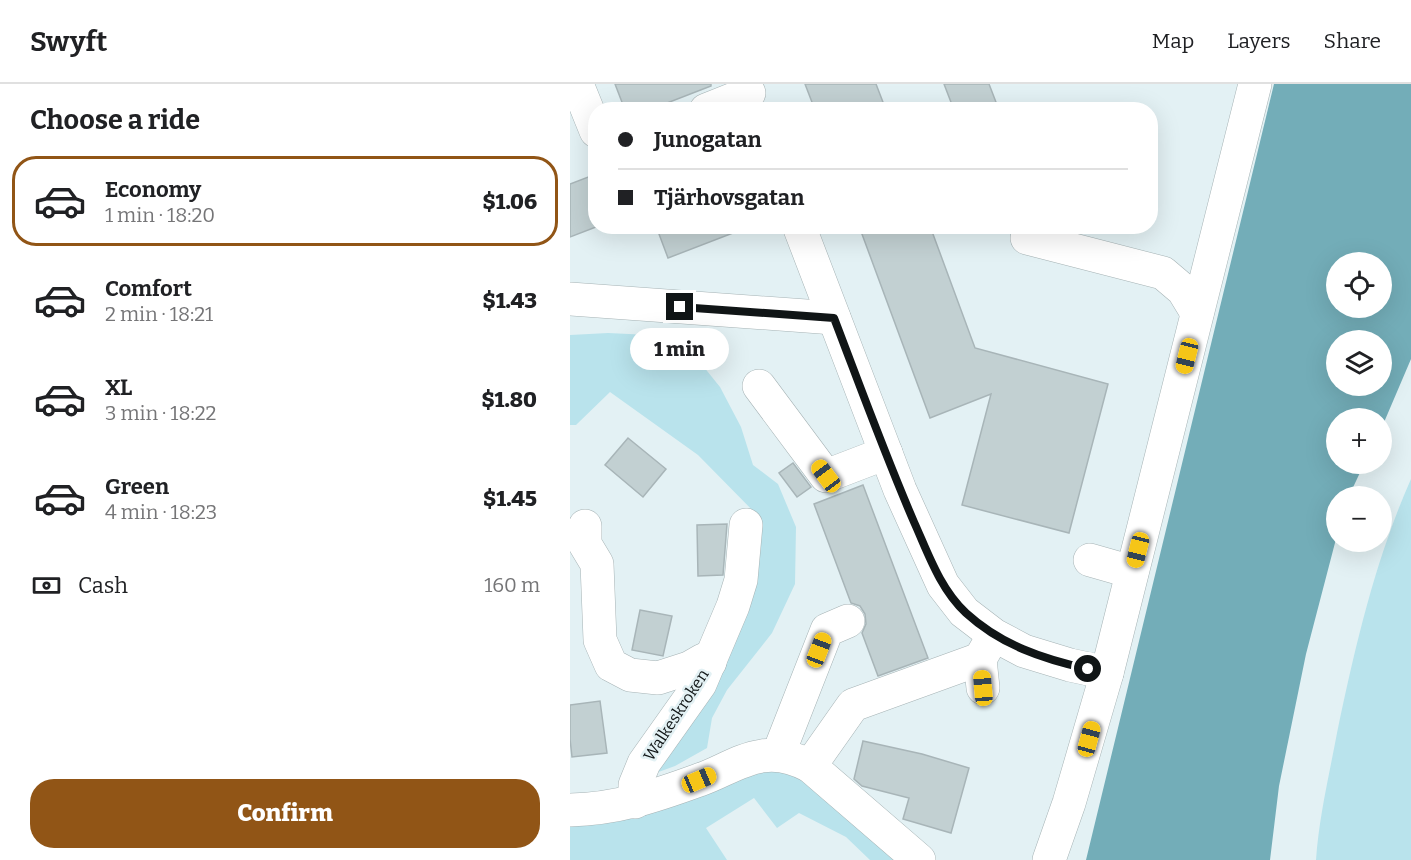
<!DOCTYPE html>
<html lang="en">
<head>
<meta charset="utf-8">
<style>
  :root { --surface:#fff; --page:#f6f6f6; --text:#202124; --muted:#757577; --line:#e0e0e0; --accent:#915516 }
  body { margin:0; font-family:Bitter,serif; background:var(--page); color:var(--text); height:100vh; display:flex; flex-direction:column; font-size:22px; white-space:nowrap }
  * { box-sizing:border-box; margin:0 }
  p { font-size:20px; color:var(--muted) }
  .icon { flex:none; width:33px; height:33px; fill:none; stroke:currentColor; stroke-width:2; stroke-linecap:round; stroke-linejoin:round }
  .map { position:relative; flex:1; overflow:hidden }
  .side { display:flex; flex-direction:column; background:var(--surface); width:570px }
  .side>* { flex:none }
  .banner { position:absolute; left:18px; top:18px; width:570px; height:132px; border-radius:24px; box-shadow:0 6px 24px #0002; display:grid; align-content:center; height:132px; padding:0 30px; background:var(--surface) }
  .controls { position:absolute; left:756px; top:168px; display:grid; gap:12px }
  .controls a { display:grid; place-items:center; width:66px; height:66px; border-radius:50%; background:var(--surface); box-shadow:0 6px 24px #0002; font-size:30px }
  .end { position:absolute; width:27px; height:27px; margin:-14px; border:8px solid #101516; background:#fff; box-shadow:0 0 0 3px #fff }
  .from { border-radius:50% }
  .bubble { position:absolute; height:42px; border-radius:21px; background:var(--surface); box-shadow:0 6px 24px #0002; font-size:20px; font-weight:800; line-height:42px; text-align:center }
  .car { position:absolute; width:18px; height:36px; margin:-18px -9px; border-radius:8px; box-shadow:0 0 4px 2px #0007; background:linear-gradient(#f5c518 24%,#345 0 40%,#f5c518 0 76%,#345 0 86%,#f5c518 0) }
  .banner b { display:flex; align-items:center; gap:21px; height:57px; font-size:22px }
  .banner b+b { border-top:2px solid var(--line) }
  .banner i { width:15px; height:15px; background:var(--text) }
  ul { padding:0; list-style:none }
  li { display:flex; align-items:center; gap:18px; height:90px; margin:0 12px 9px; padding:0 18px; border:3px solid transparent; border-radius:24px }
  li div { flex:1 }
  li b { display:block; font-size:22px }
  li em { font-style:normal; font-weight:800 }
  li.current { border-color:var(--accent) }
  li>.icon { width:54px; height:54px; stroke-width:1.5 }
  h2 { padding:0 30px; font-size:27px; line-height:72px }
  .pay { display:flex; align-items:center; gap:15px; height:66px; padding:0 30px; font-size:22px }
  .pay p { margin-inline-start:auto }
  .cta { display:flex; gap:12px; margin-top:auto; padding:12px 30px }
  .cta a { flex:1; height:69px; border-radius:24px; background:var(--accent); color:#fff; font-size:24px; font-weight:800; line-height:69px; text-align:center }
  header { display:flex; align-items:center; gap:36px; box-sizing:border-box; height:84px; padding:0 30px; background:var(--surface); border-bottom:2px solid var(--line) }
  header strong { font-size:28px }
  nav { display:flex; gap:33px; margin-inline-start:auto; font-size:21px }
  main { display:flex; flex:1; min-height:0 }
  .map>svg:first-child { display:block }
</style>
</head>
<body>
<header>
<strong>Swyft</strong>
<nav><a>Map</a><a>Layers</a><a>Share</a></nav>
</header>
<main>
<section class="side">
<h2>Choose a ride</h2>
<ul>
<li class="current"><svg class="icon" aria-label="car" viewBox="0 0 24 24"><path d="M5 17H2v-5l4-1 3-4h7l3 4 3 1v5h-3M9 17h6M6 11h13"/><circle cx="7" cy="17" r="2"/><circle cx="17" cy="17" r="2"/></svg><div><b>Economy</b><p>1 min · 18:20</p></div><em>$1.06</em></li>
<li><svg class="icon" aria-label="car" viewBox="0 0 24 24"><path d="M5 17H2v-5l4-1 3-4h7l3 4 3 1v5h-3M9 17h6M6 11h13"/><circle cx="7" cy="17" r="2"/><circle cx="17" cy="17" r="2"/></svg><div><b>Comfort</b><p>2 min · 18:21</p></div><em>$1.43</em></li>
<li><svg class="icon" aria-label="car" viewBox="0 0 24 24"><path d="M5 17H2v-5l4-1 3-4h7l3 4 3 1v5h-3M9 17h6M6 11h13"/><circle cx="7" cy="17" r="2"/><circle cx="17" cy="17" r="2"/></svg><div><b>XL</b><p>3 min · 18:22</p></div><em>$1.80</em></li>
<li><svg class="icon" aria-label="car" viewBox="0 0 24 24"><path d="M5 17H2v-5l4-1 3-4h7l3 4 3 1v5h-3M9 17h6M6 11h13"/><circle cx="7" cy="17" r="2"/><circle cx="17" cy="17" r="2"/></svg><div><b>Green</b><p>4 min · 18:23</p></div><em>$1.45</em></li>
</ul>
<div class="pay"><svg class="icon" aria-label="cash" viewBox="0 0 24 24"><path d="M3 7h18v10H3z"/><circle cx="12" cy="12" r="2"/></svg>Cash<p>160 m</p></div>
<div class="cta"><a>Confirm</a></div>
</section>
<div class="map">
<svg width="841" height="776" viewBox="0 0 841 776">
  <rect width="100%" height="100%" fill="#e3f1f4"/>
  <!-- green -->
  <g fill="#b9e3ec">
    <path d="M38,249L80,251L121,267L150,303L171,343L183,381L208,400L226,443L225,500L202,549L157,606L142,634L137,664L105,682L83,690L165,555L191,435L128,371L40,308L6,341H0V251Z"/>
    <path d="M841,395V776H746C749,733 759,692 767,649C785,563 805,476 841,395Z"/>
    <path d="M204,681L226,692L329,776H300L276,753L229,729L207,744L184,714L136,744L157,776H0V735Z"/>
  </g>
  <!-- water -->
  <path fill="#73adb8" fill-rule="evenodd" d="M704,0H841V275L812,343V334H766V380H794L779,412H766V455L736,570L709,702L700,776H516ZM766,178H812V224H766ZM766,256H812V302H766Z"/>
  <!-- building -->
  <g fill="#c2d0d2" stroke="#a8b5b8" stroke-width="1.5">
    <path d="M45,0H141V2L79,26H55Z"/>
    <path d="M235,0H306L316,26H245Z"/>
    <path d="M374,0H419L429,26H384Z"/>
    <path d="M26,90V143L0,153V100Z"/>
    <path d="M86,142H176V144L98,174Z"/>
    <path d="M289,142H360L405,264L538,300L499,449L392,421L421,310L360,334Z"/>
    <path d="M58,354L96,385L73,413L35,381Z"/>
    <path d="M223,379L241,403L227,413L209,389Z"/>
    <path d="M293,401L358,574L308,592L292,549L296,540L295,530L290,522L281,519L244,420Z"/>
    <path d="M157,440L153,491L128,492L127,441Z"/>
    <path d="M70,526L102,532L93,572L62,566Z"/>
    <path d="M30,617L37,669L2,673L0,655V621Z"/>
    <path d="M293,657L352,670L399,684L381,749L333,735L339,714L292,702L284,695Z"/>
  </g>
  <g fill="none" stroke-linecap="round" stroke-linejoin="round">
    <!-- minor casing -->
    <g stroke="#a6b3b5" stroke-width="34">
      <g id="minor">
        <path d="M7,0L26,47"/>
        <path d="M136,26L179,9"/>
        <path d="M229,142L330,406L373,501L394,528L424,551L454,567L500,581L537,589"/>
        <path d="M457,154L593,189L613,206L627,229"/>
        <path d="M0,215L264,234"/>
        <path d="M189,302L256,392L316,369"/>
        <path d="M15,442V460L27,480L30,556L41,581L60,591L88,594L119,584L133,576L140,578"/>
        <path d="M520,476L562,488"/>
        <path d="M413,604L410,575L421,556"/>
        <path d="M208,671L257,546L278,537"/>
        <path d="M240,682L283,621L410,575"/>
        <path d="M65,718V701L74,679L130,600L163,522L171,496L176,441"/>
        <path d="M0,726C47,725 85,712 129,696C150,689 170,675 192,672C210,669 225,674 240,682L349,776"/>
        <path d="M479,776L499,719L537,589L685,0"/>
      </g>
    </g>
    <!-- minor -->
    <use href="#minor" stroke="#fff" stroke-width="33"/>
  </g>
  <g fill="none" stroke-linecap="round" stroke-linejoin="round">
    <!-- route -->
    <path stroke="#101516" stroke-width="8" d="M110,223L264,234C290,302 315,371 344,438C358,469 370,505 396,529C431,561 473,575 518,585"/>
  </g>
  <g text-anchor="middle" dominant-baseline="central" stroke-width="5" stroke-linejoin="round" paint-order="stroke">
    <!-- street labels -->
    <g font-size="16" fill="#101516" stroke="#e3f1f4">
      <text transform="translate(106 631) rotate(-57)">Walkeskroken</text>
    </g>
  </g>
</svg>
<div class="controls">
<a><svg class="icon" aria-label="locate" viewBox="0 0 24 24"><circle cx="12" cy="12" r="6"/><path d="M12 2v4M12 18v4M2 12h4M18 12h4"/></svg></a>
<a><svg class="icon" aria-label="layers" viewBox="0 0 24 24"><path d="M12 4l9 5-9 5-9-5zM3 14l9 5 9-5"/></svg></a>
<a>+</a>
<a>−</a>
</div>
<i class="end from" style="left:518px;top:585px"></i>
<i class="end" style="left:110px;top:223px"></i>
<div class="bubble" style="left:60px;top:244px;width:99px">1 min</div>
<i class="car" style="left:617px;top:272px;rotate:194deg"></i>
<i class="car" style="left:256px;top:392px;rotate:323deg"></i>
<i class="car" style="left:568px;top:466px;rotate:194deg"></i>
<i class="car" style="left:249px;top:566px;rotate:21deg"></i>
<i class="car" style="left:413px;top:604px;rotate:355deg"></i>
<i class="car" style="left:519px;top:655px;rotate:15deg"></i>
<i class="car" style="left:129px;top:696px;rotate:67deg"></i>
<div class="banner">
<b><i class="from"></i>Junogatan</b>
<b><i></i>Tjärhovsgatan</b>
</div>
</div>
</main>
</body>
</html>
